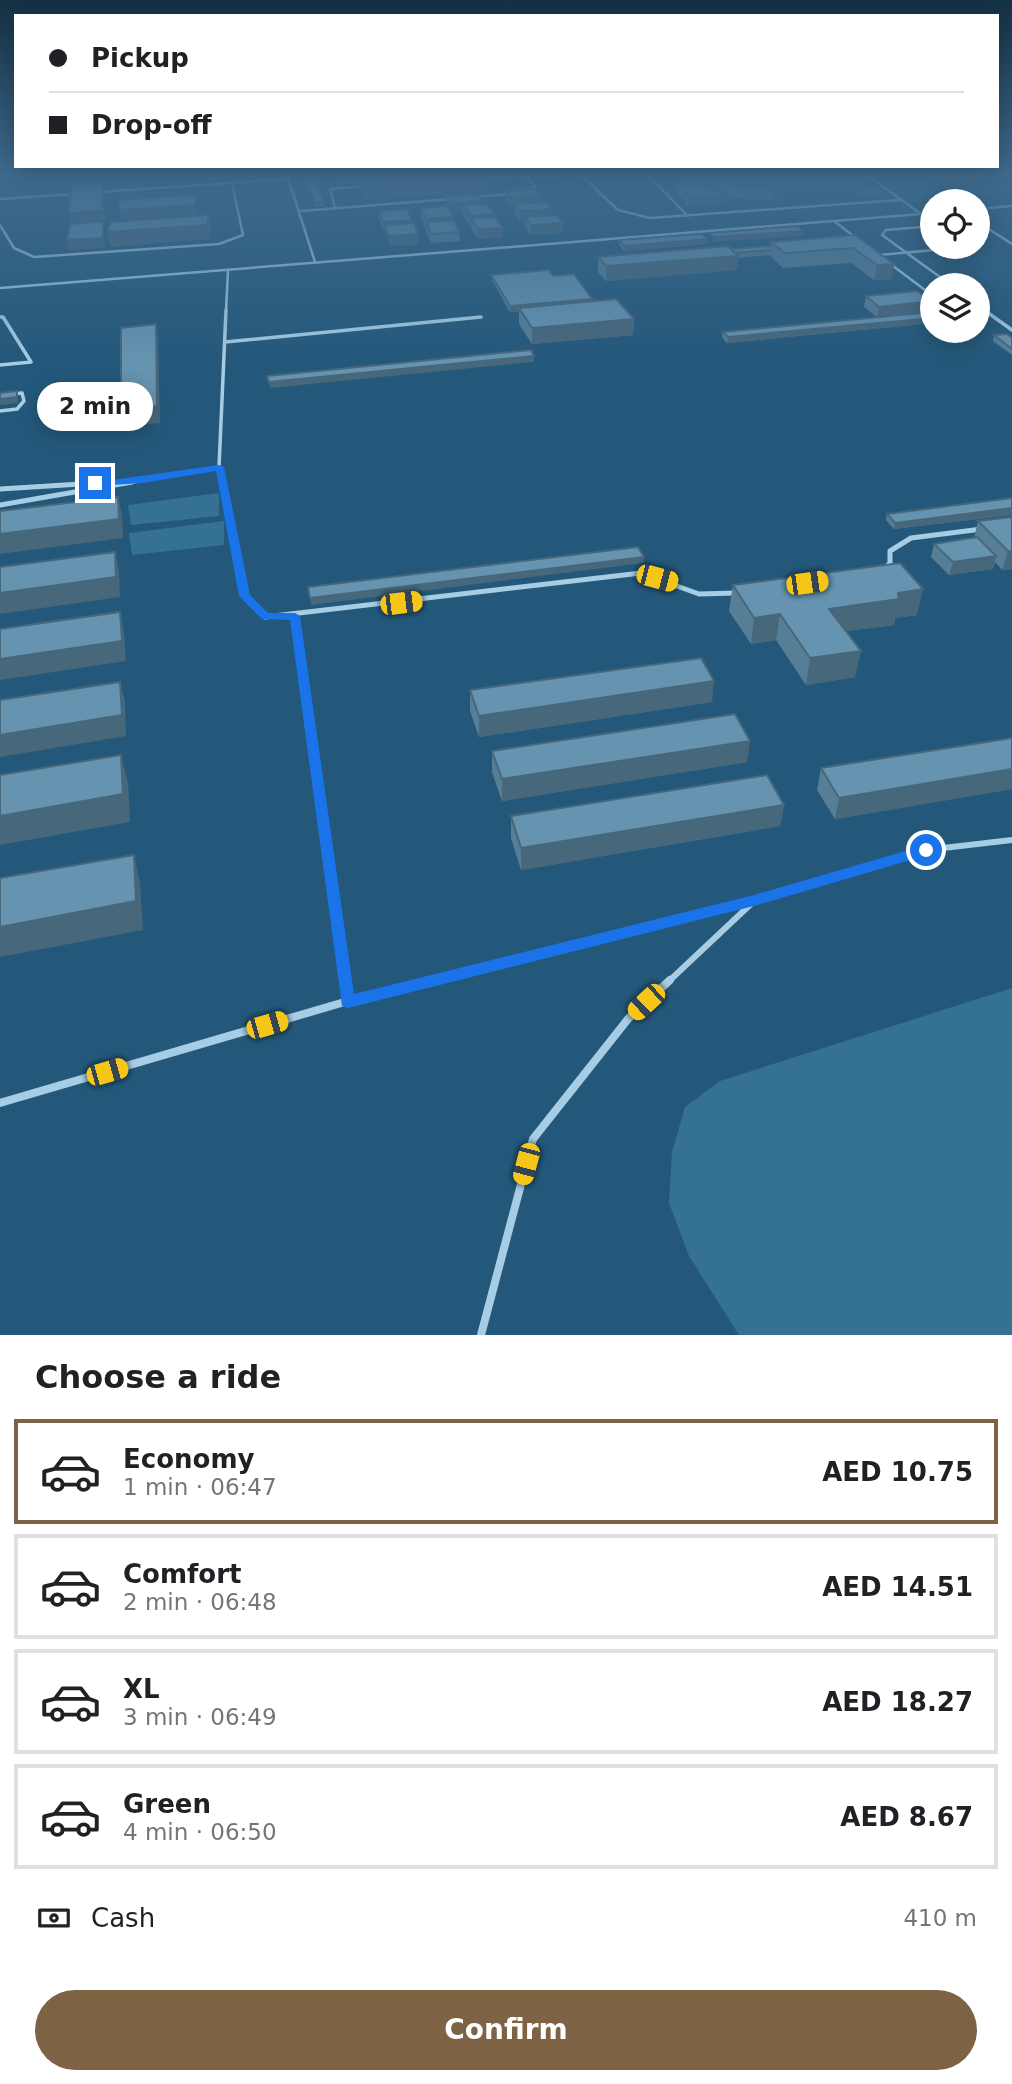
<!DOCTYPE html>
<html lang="en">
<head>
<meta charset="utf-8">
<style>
  :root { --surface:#fff; --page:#f2f2f2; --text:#202124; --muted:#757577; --line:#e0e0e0; --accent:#7d6244 }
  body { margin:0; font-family:"DejaVu Sans",sans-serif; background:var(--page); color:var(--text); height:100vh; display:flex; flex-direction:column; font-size:26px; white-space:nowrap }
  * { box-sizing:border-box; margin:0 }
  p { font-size:23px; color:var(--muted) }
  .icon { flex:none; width:38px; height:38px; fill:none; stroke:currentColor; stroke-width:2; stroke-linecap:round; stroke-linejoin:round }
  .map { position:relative; height:1335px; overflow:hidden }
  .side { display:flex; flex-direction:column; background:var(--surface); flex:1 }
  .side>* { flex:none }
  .hud { position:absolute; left:14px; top:14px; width:985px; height:154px; border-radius:0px; box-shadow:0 4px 18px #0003; display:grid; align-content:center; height:154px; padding:0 35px; background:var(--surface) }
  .buttons { position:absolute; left:920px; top:189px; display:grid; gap:14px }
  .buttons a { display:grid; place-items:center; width:70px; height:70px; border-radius:50%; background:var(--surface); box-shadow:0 4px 18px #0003; font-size:35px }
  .end { position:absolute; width:32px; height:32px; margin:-16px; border:9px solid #1a73e8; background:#fff; box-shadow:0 0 0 4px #fff }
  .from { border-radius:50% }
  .bubble { position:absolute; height:49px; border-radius:24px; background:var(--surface); box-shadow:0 4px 18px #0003; font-size:23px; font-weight:700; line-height:49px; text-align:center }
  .car { position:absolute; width:21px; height:42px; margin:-21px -10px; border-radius:9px; box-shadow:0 0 5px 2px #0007; background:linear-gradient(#f5c518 24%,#345 0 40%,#f5c518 0 76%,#345 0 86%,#f5c518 0) }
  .hud b { display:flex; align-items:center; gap:24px; height:66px; font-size:26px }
  .hud b+b { border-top:2px solid var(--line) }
  .hud i { width:18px; height:18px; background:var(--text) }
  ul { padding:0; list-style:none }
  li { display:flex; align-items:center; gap:21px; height:105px; margin:0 14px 10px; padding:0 21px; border:4px solid var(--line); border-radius:0px }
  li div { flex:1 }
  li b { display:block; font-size:26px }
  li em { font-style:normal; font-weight:700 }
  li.active { border-color:var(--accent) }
  li>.icon { width:63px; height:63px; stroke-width:1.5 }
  h2 { padding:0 35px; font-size:32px; line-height:84px }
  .pay { display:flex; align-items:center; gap:18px; height:77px; padding:0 35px; font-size:26px }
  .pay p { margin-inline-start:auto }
  .button { display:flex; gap:14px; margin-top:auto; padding:14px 35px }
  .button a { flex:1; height:80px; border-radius:42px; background:var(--accent); color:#fff; font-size:28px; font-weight:700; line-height:80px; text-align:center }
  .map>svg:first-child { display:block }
</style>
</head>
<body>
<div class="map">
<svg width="1012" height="1335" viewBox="0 0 1012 1335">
  <rect width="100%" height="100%" fill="#24587a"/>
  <!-- green -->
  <g fill="#347195">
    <path d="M769,175H859L881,191L877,196L861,197L849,189L790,193Z"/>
    <path d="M219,493V516L131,525L128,505Z"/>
    <path d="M224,521V545L132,555L129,533Z"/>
    <path d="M1012,988V1335H739L689,1256L669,1203L672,1152L685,1107L720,1081Z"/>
  </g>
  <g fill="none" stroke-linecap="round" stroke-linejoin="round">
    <!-- service-far4 -->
    <g stroke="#a7cde4" stroke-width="2.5">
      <path d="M287,175L315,262"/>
      <path d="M526,175L538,192"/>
      <path d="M581,175L618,210L650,218L900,200"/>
      <path d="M648,175L687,215"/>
      <path d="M867,175L921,214"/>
      <path d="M1000,175L1012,176"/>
      <path d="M482,179L527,177"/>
      <path d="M99,192L288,179"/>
      <path d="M475,197L510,194"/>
      <path d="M0,199L75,194"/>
      <path d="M335,208L330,189L367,186"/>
      <path d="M978,209L1012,206"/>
      <path d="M301,211L451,199"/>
      <path d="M834,221L856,238"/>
      <path d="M978,222L1012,244"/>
      <path d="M0,225L14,248L34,257L219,244L243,235L232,183"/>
      <path d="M933,226L886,230L882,235L951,285"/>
      <path d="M879,255L968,247"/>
      <path d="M889,263L933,296"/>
      <path d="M0,288L933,213"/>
      <path d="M978,305L987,311"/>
      <path d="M226,311L228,270"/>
    </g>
    <!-- service-far3 -->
    <g stroke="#a7cde4" stroke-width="3.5">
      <path d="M984,310L1012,330"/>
      <path d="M0,317H3L31,362L0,365"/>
      <path d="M225,342L481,317"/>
      <path d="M0,395L22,393L24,401L17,409L0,411"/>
      <path d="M84,484L116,482"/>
      <path d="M122,484L219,467"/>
      <path d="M222,484L219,467L226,310"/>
    </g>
    <!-- service-far2 -->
    <g stroke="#a7cde4" stroke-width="5">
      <path d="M222,482L244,596L265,617L641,573L699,594L737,593"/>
      <path d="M0,489L113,482"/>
      <path d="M0,505L132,482"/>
      <path d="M884,569L890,563V551L911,538L982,529"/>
      <path d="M294,616L306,703"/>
    </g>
    <!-- service-far1 -->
    <g stroke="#a7cde4" stroke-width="6">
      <path d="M306,701L345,982"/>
      <path d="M426,982L755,900L926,850L1012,840"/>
      <path d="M668,982L752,903"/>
    </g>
    <!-- service -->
    <g stroke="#a7cde4" stroke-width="8">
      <path d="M345,980L348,1001"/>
      <path d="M0,1103L348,1001L433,980"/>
      <path d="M481,1335L533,1139L628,1019L670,980"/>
    </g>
  </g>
  <!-- wall -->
  <g fill="#577e97">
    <path d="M335,175H369L370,179L488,190L366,200L363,193L362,183L338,185Z"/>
    <path d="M677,175H763L782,179L780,193L773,200L745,199L725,196V203L688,206L677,193Z"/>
    <path d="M306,179L324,202L325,206L316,207L306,183Z"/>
    <path d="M506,191L542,202L552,209L551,215L563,223V233L531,235L525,227V221H520L515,213V207L511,208L506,200Z"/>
    <path d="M446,196L482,201V204L494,214V217L503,237L478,239L471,228V225H470L463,215V212L451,213L459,232L460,241L431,243L421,218V208L447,207Z"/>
    <path d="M379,211L411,223L418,234L419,244L390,246L386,231H384L379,220Z"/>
    <path d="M855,235L892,279L874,280L851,263L783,268L769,255L738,258L736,270L606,281L598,272V257L770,246L771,242Z"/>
    <path d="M619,240L708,244L624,251L619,245Z"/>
    <path d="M491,275L553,276L592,299V301L634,319L633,335L532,344L519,324V311L510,312L492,280Z"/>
    <path d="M866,296L929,312L877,317L864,307Z"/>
    <path d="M933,312V323L727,343L722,337L723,332Z"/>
    <path d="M994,335L1012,338V355L993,341Z"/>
    <path d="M1012,498V515L894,529L886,520L887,514Z"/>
    <path d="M1012,517V569L1002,570L995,562L993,569L949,575L931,557L934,544L974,538L978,521Z"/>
    <path d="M733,585L917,615L895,618L894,625L846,631L855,677L806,685L776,640L751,644L729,611Z"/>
    <path d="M470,690L712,702L479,737L470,711Z"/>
    <path d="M1012,738V789L835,819L817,790L821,768Z"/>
    <path d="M492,751L747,762L502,801L492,772Z"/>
    <path d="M784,805L780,826L521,870L511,838V816Z"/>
  </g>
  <!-- shaded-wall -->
  <g fill="#47677b">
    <path d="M354,175H369L370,183L362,180V183L338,185L337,176Z"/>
    <path d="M540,175H560V179L540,180Z"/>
    <path d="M488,177V190L366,200L365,187Z"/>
    <path d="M782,179L780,193L773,200L775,186Z"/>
    <path d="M103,183L105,197V224L104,225L105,248L69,250L67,240L72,227L69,213Z"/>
    <path d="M726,194L725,203L688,206L689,197Z"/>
    <path d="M195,195L197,214L121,220L119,210Z"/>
    <path d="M542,196L541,205L515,204V207L511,208V198Z"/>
    <path d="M482,201V210L463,205V212L451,213L450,203Z"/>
    <path d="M552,209L551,219L525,217V221H520V211Z"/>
    <path d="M494,214V224L471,218V225H470V216Z"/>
    <path d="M209,215L211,229L209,239L110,247L107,232Z"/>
    <path d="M454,217V227L426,222V219Z"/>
    <path d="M411,220L412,229L385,225L386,231H384L383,222Z"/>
    <path d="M563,223V233L531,235V225Z"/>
    <path d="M503,228V237L478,239V229Z"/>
    <path d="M803,231V236L712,242L713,237Z"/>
    <path d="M418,234L419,244L390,246L389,236Z"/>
    <path d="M708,239V244L624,251V246Z"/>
    <path d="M738,256L736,270L606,281V266Z"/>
    <path d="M894,264L892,279L874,280L877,265Z"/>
    <path d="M592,299V304L519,308V311L510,312V306Z"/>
    <path d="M931,301L929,312L877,317L879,307Z"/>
    <path d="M933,318V323L727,343L728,337Z"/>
    <path d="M634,319L633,335L532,344V328Z"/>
    <path d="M156,324L158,340L160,423L124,427L121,409Z"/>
    <path d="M534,356V362L270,388L269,382Z"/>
    <path d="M17,391L18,403L0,405V399Z"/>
    <path d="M118,497L122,515L123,538L0,554V534Z"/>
    <path d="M1012,508V515L894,529L895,523Z"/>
    <path d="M1008,551H1012V569L1002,570Z"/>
    <path d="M115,552L119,571L120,597L0,614V593Z"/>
    <path d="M996,556L993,569L949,575L953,562Z"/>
    <path d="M644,557L643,563L311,605L310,598Z"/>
    <path d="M923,589L917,615L895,618L894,625L824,634L829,609L898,593Z"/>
    <path d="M120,612L124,632L126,661L0,680V659Z"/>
    <path d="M780,614L776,640L751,644L754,618Z"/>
    <path d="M861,651L855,677L806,685L810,658Z"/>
    <path d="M714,681L712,702L479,737V716Z"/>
    <path d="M120,682L125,702L126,736L0,757V735Z"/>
    <path d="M750,741L747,762L502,801V779Z"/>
    <path d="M121,755L128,783L130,822L0,845V816Z"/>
    <path d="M1012,769V789L835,819L839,798Z"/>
    <path d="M784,805L780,826L521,870V848Z"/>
    <path d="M134,855L140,883L143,930L0,957V927Z"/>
  </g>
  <!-- building -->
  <g fill="#6593b0" stroke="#47677b" stroke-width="2">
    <path d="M422,175H486L488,177L365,187L362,180Z"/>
    <path d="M681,175H763L782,179L775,186L746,185Z"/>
    <path d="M316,178L324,202H315L306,179Z"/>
    <path d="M103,183L102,210L69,213L71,186Z"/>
    <path d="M678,184L726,193V194L689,197Z"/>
    <path d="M536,189L542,196L511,198L506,191Z"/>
    <path d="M478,194L482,201L450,203L446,196Z"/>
    <path d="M195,195V205L119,210V200Z"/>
    <path d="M546,202L552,209L520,211L515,204Z"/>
    <path d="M487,204L494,214L470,216L463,205Z"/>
    <path d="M448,206L454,217L426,219L421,208Z"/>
    <path d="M407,209L411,220L383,222L379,211Z"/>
    <path d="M209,215L207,225L107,232L111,222Z"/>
    <path d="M557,215L563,223L531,225L525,217Z"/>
    <path d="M495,217L503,228L478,229L471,218Z"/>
    <path d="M454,220L459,232L431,234L426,222Z"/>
    <path d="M103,221V238L67,240L70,224Z"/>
    <path d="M414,223L418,234L389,236L385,225Z"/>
    <path d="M798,226L803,231L713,237L710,233Z"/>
    <path d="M702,234L708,239L624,246L619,240Z"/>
    <path d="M855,235L894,264L877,265L853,248L785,253L771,242Z"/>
    <path d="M728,246L738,256L606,266L598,257Z"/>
    <path d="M770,246V250L735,253L731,249Z"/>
    <path d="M549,270L553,276L574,274L592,299L510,306L491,275Z"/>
    <path d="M917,291L931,301L879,307L866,296Z"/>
    <path d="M616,299L634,319L532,328L519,308Z"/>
    <path d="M933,312V318L728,337L723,332Z"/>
    <path d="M156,324L157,406L121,409V328Z"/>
    <path d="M1007,334L1012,338V349L994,335Z"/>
    <path d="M531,350L534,356L269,382L267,376Z"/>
    <path d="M17,391V397L0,399V393Z"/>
    <path d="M118,497L119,519L0,534V511Z"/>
    <path d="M1012,498V508L895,523L887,514Z"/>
    <path d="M1012,517V551H1008L978,521Z"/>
    <path d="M977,537L996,556L953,562L934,544Z"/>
    <path d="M638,547L644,557L310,598L308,587Z"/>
    <path d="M115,552L116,577L0,593V567Z"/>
    <path d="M900,563L923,589L898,593L899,599L829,609L861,651L810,658L780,614L754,618L733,585Z"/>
    <path d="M120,612L122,641L0,659V629Z"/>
    <path d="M701,658L714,681L479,716L470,690Z"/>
    <path d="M120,682L122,715L0,735V700Z"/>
    <path d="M735,714L750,741L502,779L492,751Z"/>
    <path d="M1012,738V769L839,798L821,768Z"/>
    <path d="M121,755L123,794L0,816V775Z"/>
    <path d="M767,775L784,805L521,848L511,816Z"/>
    <path d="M134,855L136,901L0,927V878Z"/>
  </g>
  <!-- sky -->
  <linearGradient id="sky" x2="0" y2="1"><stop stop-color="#143043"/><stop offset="0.48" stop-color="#3f6a8d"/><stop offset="1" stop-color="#3f6a8d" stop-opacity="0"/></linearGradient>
  <rect width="1012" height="362" fill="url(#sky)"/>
  <!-- route -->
  <path fill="#1a73e8" d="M219,465L224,467L250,595L268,613H295L300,616L354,994L754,895L926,845L932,850L931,854L754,906L348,1008L342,1006L290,620L262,619L239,596L216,471L143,483L95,486L91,483Z"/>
</svg>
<div class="buttons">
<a><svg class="icon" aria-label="locate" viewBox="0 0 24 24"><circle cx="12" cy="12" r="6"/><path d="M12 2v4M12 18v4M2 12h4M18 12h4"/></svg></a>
<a><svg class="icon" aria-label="layers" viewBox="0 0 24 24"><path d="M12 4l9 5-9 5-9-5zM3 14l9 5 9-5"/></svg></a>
</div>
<i class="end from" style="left:926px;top:850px"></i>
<i class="end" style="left:95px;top:483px"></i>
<div class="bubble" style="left:37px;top:382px;width:116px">2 min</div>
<i class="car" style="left:657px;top:578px;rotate:105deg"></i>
<i class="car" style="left:807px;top:583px;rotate:82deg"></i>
<i class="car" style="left:401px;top:603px;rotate:83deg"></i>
<i class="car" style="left:646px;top:1002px;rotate:227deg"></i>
<i class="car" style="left:267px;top:1025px;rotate:74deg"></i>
<i class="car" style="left:107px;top:1072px;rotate:74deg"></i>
<i class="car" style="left:526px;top:1164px;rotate:195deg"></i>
<div class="hud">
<b><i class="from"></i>Pickup</b>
<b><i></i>Drop-off</b>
</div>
</div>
<section class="side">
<h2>Choose a ride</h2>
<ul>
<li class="active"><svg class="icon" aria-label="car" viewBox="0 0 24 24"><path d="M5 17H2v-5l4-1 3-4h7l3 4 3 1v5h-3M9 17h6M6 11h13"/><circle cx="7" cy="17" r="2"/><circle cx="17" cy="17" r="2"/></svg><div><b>Economy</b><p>1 min · 06:47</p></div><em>AED 10.75</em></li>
<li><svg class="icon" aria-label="car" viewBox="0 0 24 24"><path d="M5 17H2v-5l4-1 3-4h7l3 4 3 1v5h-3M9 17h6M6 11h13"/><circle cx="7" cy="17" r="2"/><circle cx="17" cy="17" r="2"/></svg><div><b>Comfort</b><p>2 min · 06:48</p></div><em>AED 14.51</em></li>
<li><svg class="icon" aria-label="car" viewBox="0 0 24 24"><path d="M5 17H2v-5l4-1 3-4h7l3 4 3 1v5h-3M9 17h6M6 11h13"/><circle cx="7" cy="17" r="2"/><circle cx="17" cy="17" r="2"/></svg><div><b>XL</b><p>3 min · 06:49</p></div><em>AED 18.27</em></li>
<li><svg class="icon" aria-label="car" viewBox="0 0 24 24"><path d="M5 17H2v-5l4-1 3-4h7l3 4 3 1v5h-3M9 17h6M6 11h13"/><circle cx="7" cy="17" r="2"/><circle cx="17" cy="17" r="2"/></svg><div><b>Green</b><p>4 min · 06:50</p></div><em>AED 8.67</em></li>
</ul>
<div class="pay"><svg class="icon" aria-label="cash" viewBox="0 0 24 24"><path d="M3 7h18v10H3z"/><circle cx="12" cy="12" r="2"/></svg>Cash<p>410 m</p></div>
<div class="button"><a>Confirm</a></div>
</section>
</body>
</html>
